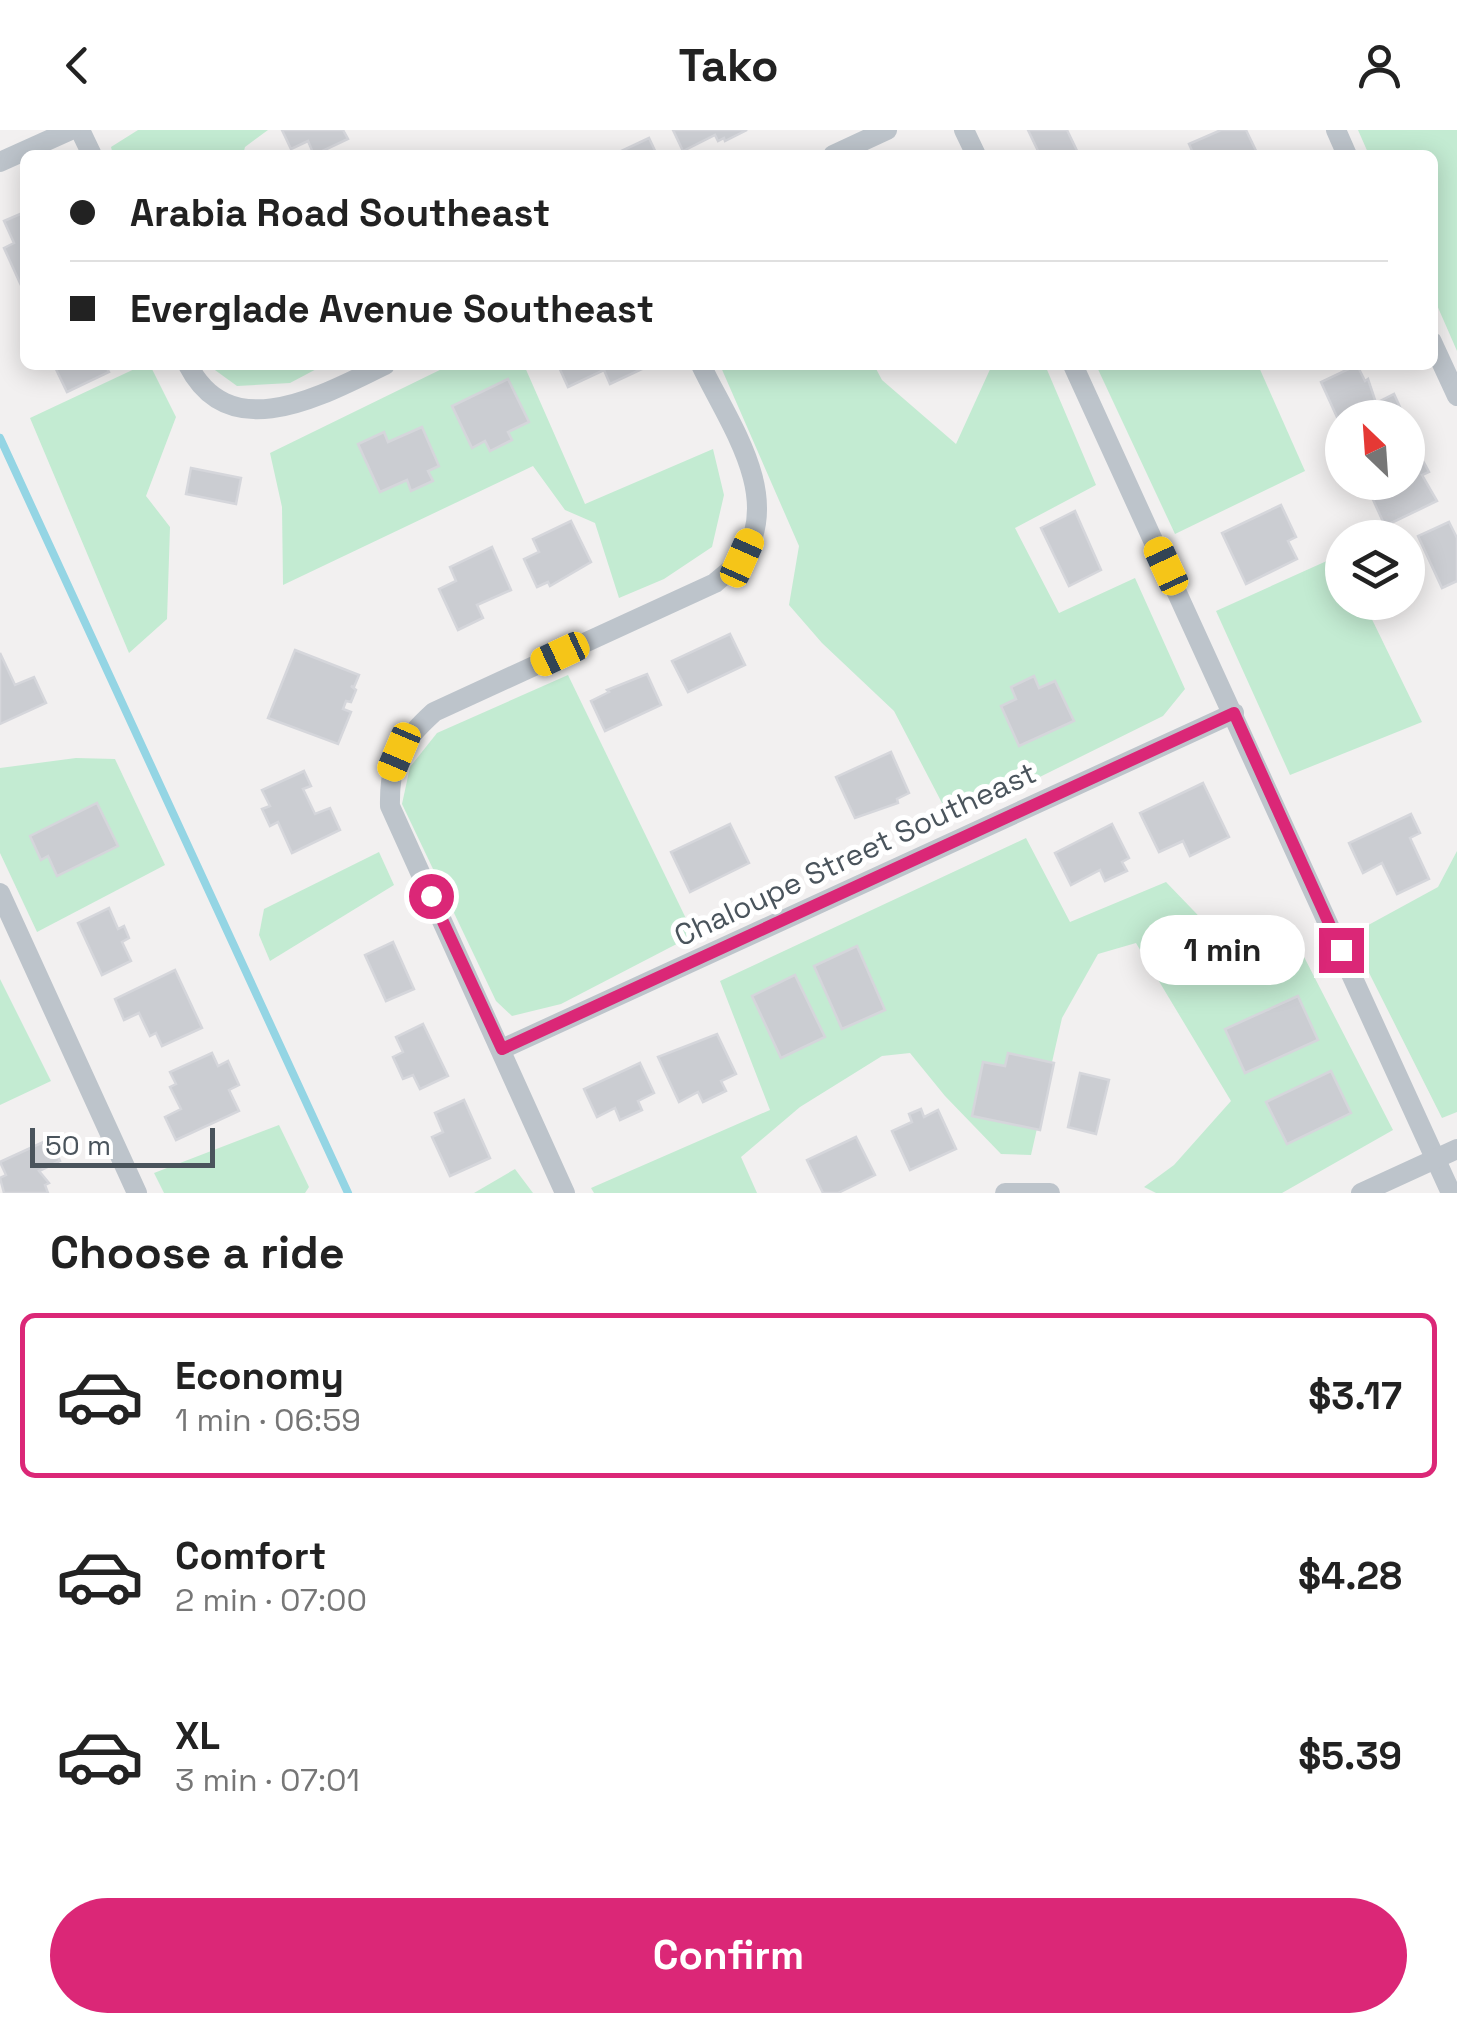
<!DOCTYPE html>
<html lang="en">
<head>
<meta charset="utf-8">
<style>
  :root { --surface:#fff; --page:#f2f2f2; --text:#222; --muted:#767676; --line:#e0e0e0; --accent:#db2777 }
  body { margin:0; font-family:"Space Grotesk",sans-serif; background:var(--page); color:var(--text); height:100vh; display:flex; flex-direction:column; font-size:38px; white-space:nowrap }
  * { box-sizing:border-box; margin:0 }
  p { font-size:32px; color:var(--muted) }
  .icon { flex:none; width:55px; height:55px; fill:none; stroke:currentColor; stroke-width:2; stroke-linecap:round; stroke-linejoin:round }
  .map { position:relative; height:1063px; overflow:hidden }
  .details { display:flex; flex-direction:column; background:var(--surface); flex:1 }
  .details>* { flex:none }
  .top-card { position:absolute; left:20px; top:20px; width:1418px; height:220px; border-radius:15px; box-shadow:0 5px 25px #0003; display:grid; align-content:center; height:220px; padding:0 50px; background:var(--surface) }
  .needle { width:65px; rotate:335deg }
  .controls { position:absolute; left:1325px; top:270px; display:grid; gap:20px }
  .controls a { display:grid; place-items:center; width:100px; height:100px; border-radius:50%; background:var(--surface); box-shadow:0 5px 25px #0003; font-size:50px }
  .scale { position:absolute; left:30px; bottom:25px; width:185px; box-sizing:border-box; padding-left:10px; border:5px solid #4a545c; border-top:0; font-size:28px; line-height:35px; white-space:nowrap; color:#4a545c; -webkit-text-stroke:8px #fff; paint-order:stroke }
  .end { position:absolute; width:45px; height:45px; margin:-22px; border:12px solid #db2777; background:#fff; box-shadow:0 0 0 5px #fff }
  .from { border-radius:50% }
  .bubble { position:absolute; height:70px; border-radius:35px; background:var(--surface); box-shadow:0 5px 25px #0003; font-size:32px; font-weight:700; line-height:70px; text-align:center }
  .car { position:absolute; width:30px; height:60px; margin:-30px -15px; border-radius:12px; box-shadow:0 0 8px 2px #0007; background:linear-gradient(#f5c518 24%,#345 0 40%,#f5c518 0 76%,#345 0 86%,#f5c518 0) }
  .top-card b { display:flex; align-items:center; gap:35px; height:95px; font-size:38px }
  .top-card b+b { border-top:2px solid var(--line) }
  .top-card i { width:25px; height:25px; background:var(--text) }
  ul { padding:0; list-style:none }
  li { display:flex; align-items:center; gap:30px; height:165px; margin:0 20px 15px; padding:0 30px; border:5px solid transparent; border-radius:15px }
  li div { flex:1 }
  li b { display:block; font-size:38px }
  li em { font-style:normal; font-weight:700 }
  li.current { border-color:var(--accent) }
  li>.icon { width:90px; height:90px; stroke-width:1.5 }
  h2 { padding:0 50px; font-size:45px; line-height:120px }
  .primary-button { display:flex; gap:20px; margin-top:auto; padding:20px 50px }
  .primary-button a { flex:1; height:115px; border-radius:60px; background:var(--accent); color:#fff; font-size:40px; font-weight:700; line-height:115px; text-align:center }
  header { display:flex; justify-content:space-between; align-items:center; height:130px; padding:0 50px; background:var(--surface); font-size:45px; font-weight:700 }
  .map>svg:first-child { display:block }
</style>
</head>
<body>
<header><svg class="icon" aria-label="back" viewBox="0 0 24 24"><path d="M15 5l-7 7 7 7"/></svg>Tako<svg class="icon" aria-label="person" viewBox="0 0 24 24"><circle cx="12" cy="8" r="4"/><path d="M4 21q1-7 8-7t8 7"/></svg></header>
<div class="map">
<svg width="1457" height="1063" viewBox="0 0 1457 1063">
  <rect width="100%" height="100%" fill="#f2f0f0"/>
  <!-- green -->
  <g fill="#c3ebd2">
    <path d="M138,0H268L245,17L243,25H113L111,17Z"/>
    <path d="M1358,0H1457V221L1433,166L1432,25H1369Z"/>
    <path d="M143,235H150L176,287L146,366L170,397L167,489L129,523L30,288Z"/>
    <path d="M208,235H324L290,253L237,256Z"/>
    <path d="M450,235H524L585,374L713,319L724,365L712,417L664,449L619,468L595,393L565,380L533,336L283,455L282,377L270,323Z"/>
    <path d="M720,235H874L882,250L956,314L992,235H1045L1096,355L1015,398L1059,483L1135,448L1185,559L1163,586L965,684L942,673L894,581L822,513L789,475L799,416Z"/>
    <path d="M1096,235H1258L1305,341L1175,404Z"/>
    <path d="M1340,425L1342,472L1364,473L1422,592L1290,645L1216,481Z"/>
    <path d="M568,545L694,805L561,874L512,886L496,871L402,674L410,637L437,603Z"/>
    <path d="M76,628L115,629L165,735L37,802L0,723V638Z"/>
    <path d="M1026,708L1070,792L1166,752L1244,833L1301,821L1393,1000L1282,1063H1156L1144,1057L1174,1035L1231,971L1136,813L1098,824L1062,888L1031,1025L1001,1024L945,966L910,923L882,926L800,977L741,1027L757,1063H594L591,1058L770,980L720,851Z"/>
    <path d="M1457,721V982L1442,988L1350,805L1438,757Z"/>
    <path d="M379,722L394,755L270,831L259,805L264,779Z"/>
    <path d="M0,849L51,951L0,975Z"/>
    <path d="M279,995L309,1057L305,1063H164L154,1043Z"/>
    <path d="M515,1039L533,1063H474Z"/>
  </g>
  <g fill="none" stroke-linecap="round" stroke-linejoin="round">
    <!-- stream -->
    <path stroke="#94d5e4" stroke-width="8" d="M0,308L348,1063"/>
  </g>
  <!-- building -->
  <g fill="#cbcdd2" stroke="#d5d6db" stroke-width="2.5">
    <path d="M282,0H343L348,9L314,25L308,11L291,19Z"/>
    <path d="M673,0H747L725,11L724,8L718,11L715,5L683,21Z"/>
    <path d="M1028,0H1067L1079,25H1040Z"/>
    <path d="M1221,0H1246L1258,25H1194L1189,14Z"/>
    <path d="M649,8L657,25H613Z"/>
    <path d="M25,82V164L4,118L14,113L4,91Z"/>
    <path d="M54,235H105L109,242L67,262Z"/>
    <path d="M558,235H643L644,238L610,254L604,240L568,257Z"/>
    <path d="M1357,235L1365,251L1368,249L1376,273L1394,264L1405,288H1342V298L1321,252Z"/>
    <path d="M508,249L529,292L508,302L512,310L490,321L485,311L472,318L452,276Z"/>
    <path d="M422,297L439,336L428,341L433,351L411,361L407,350L380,362L358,314L384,302L388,312Z"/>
    <path d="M1408,310L1420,333L1423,331L1429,342L1422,345L1437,371L1385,396L1365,352H1408Z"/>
    <path d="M191,338L241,348L236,374L186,364Z"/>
    <path d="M1281,375L1296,407L1288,411L1297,429L1246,454L1222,403Z"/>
    <path d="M1075,381L1101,440L1069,456L1041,398Z"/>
    <path d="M571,391L591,432L550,456L548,452L537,457L524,429L539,422L533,409Z"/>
    <path d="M1449,392L1457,408V451L1442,458L1418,406Z"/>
    <path d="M492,417L511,460L477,475L483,488L458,500L439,459L456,451L450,437Z"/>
    <path d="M730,504L745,535L688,562L672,531Z"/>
    <path d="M295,520L359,545L354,557L351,556L356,560L351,572L346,571L343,579L351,582L338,614L268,588Z"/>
    <path d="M0,523L15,555L34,547L46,573L0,594Z"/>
    <path d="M647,544L661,575L605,601L591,571L609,562L607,560Z"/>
    <path d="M1034,546L1039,558L1055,551L1074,591L1019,616L1001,576L1016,569L1011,557Z"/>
    <path d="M891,622L909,663L897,669L898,673L855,688L836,647Z"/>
    <path d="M304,641L311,656L303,659L315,684L330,678L340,700L292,723L278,692L270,696L262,679L270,676L262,660Z"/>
    <path d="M1203,653L1229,707L1190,726L1183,711L1159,722L1140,683Z"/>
    <path d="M97,673L118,716L57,746L48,726L41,730L30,706Z"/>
    <path d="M1411,684L1420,703L1410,708L1429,749L1397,764L1382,733L1363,743L1349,713Z"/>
    <path d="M730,694L749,733L690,762L671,722Z"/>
    <path d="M1112,694L1129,728L1122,732L1127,741L1105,751L1100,740L1071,755L1055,723Z"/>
    <path d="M109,778L118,799L124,796L129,808L122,812L131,831L102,845L78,793Z"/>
    <path d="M393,812L414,859L386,871L365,825Z"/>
    <path d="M857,816L885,880L842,899L814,836Z"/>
    <path d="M175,840L202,898L162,916L156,903L150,906L139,883L124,890L115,869Z"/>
    <path d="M795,845L825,907L781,928L752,866Z"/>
    <path d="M1298,866L1318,910L1245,943L1225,899Z"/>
    <path d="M423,894L448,946L420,959L413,945L403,949L393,927L403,922L396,907Z"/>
    <path d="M717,904L736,944L721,951L726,961L703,972L698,962L679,972L658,927Z"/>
    <path d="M212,923L218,936L228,931L239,955L229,960L239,981L176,1010L165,987L181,979L170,957L176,954L170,942Z"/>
    <path d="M1008,923L1054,933L1040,1000L972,986L983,932L1005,936Z"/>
    <path d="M640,933L654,963L638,971L642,980L620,990L615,978L597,987L584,959Z"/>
    <path d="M1331,941L1351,983L1287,1014L1266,972Z"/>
    <path d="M1080,943L1109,950L1096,1004L1068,997Z"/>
    <path d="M464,970L490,1028L450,1046L432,1007L443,1002L435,983Z"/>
    <path d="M921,979L924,987L938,980L956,1019L910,1040L892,1001L912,992L909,984Z"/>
    <path d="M856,1007L875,1045L838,1063H823L807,1030Z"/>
    <path d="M50,1009L60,1031L39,1041L49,1053L45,1055L48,1063H4L0,1048L6,1045L0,1032Z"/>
  </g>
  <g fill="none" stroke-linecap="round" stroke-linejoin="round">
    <!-- street -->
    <g stroke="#bdc4cb" stroke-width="20">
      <path d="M80,0L92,25"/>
      <path d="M964,0L976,25"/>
      <path d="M1336,0L1347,25"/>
      <path d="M833,25L887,0"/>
      <path d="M0,32L71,0"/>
      <path d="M1432,212L1457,266"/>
      <path d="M188,235C231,319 326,263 385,235"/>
      <path d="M1073,235L1451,1063"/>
      <path d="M0,763L137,1063"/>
      <path d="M502,919L1234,583"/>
      <path d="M565,1063L390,676C389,630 400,613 434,582L715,453C724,445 737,436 744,426C782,364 728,292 701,235"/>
      <path d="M1005,1063H1050"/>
      <path d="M1361,1063L1457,1019"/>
    </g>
  </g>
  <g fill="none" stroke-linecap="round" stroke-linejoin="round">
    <!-- route -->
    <path stroke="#db2777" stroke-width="12" d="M431,766L502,919L1234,583L1341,820"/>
  </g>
  <g text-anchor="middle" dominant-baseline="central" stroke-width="10" stroke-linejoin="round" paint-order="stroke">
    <!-- street labels -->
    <g font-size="30" fill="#4a545c" stroke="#fff">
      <text transform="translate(855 724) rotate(-25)">Chaloupe Street Southeast</text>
    </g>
  </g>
</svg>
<div class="controls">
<a><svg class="needle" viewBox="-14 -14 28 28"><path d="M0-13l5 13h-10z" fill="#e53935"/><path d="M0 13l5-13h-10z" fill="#767676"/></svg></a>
<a><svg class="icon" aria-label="layers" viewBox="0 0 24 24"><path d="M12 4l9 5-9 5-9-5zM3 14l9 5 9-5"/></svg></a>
</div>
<div class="scale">50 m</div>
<i class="end from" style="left:431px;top:766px"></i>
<i class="end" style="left:1341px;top:820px"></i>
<div class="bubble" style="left:1140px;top:785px;width:165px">1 min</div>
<i class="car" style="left:742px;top:428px;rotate:24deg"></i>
<i class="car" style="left:1166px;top:436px;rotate:335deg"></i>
<i class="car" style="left:560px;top:524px;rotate:245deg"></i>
<i class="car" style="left:399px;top:622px;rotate:203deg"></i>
<div class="top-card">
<b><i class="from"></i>Arabia Road Southeast</b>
<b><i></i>Everglade Avenue Southeast</b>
</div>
</div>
<section class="details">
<h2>Choose a ride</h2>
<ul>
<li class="current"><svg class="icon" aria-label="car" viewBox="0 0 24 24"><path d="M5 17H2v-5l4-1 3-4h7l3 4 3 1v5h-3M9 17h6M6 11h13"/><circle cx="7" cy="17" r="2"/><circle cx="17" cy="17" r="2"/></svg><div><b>Economy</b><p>1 min · 06:59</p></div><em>$3.17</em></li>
<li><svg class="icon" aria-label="car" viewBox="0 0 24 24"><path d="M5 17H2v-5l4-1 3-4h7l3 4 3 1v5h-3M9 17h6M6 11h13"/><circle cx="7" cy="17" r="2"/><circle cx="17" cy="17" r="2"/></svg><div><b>Comfort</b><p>2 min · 07:00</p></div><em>$4.28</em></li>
<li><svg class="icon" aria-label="car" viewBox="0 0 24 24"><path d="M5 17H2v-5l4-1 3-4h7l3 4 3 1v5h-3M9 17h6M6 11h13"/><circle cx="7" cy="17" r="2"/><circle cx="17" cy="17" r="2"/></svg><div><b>XL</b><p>3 min · 07:01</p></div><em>$5.39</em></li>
</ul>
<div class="primary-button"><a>Confirm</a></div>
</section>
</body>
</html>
